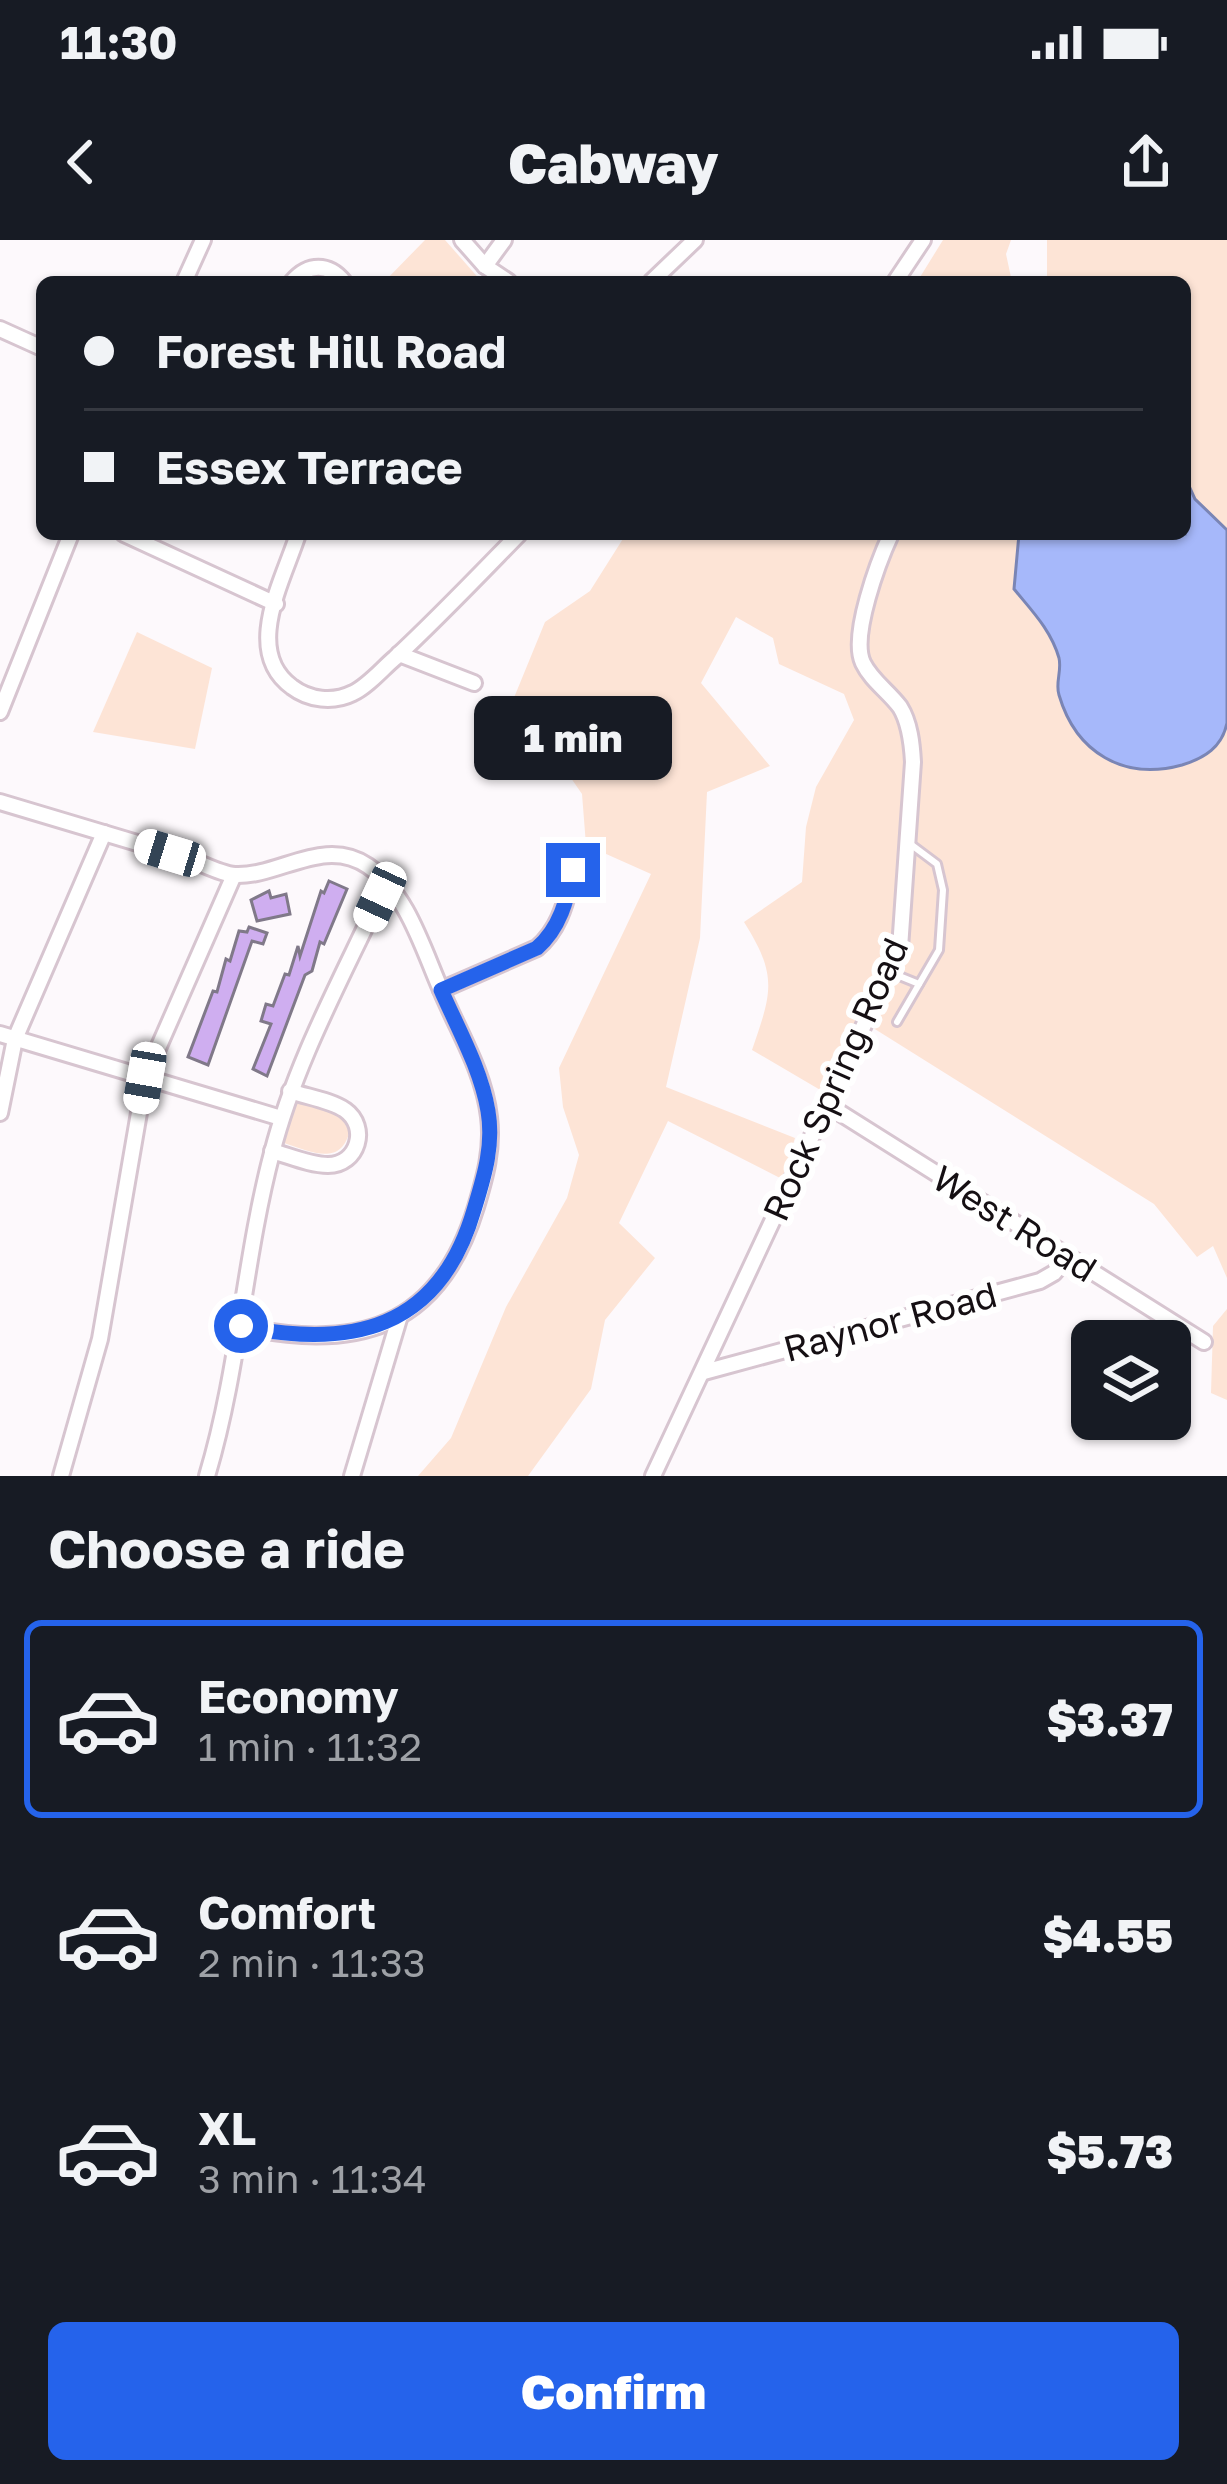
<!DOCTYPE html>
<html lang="en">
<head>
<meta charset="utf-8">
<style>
  :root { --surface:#171b24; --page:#242831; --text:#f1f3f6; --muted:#9ea1a6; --line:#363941; --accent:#2563eb }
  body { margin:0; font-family:"Golos Text",sans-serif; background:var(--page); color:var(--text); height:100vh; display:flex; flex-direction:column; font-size:45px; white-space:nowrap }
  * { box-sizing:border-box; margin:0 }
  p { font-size:39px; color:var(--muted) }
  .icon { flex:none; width:66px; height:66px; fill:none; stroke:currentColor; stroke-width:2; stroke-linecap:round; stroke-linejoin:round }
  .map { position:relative; height:1236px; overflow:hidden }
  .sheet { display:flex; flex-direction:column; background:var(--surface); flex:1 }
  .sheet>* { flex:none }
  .banner { position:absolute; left:36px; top:36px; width:1155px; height:264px; border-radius:18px; box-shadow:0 3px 9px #0004; display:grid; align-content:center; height:264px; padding:0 48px; background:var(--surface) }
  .tools { position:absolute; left:1071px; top:1080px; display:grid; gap:24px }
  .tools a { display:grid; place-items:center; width:120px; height:120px; border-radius:18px; background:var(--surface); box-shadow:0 3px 9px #0004; font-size:60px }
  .end { position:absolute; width:54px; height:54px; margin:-27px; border:15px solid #2563eb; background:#fff; box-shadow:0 0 0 6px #fff }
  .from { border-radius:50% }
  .bubble { position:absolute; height:84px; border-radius:18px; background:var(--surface); box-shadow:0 3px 9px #0004; font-size:39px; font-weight:800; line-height:84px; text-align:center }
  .car { position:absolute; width:36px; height:72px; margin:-36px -18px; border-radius:15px; box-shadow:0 0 9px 3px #0007; background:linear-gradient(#fff 24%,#345 0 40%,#fff 0 76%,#345 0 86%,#fff 0) }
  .banner b { display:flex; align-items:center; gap:42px; height:114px; font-size:45px }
  .banner b+b { border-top:3px solid var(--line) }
  .banner i { width:30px; height:30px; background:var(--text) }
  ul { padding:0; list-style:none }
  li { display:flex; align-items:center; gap:36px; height:198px; margin:0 24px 18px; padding:0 24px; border:6px solid transparent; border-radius:18px }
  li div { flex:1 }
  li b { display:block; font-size:45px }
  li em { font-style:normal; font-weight:800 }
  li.active { border-color:var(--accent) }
  li>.icon { width:108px; height:108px; stroke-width:1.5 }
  h2 { padding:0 48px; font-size:54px; line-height:144px }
  .action { display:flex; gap:24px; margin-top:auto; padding:24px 48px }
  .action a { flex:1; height:138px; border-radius:18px; background:var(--accent); color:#fff; font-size:48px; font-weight:800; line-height:138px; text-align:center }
  .status { display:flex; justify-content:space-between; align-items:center; height:84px; padding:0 60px; background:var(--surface); direction:ltr }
  .status svg { height:33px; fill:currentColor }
  header { display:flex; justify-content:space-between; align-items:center; height:156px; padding:0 48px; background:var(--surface); font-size:54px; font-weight:800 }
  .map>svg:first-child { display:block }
</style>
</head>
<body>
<div class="status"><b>11:30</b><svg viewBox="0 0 49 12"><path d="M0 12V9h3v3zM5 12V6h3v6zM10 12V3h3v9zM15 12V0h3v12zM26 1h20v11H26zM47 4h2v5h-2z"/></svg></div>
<header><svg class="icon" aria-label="back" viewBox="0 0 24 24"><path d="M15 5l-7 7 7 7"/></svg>Cabway<svg class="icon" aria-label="share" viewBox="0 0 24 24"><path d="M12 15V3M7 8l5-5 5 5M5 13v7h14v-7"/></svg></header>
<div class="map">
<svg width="1227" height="1236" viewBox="0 0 1227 1236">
  <rect width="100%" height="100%" fill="#fdf9fc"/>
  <!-- green -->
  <g fill="#fde4d6">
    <path d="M425,0H445L482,42H384Z"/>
    <path d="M943,0H1011L1006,14L1012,42H917Z"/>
    <path d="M1047,0H1227V1038L1213,1006L1197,1017L1154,964L862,781L822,851L752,810C772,752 778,736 744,682L802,642L806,587L816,547L854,480L844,454L779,424L773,398L736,377L701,443L770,526L707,552L700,698L666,847L795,898L782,939L668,881L619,983L655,1018L605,1080L591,1149L528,1236H418L451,1198L506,1067L567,958L579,915L563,867L559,828L651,634L586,605L582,554L555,515L520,507L511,465L545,382L590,351L626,294H1185V42H1047Z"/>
    <path d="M137,392L212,428L195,509L93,492Z"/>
    <path d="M297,862C318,868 343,869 349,893C340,927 309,911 284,903L293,864Z"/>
    <path d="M1227,1069V1160L1211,1153L1213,1086Z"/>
  </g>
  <!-- water -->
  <path fill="#a6b8fa" stroke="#7a85b5" stroke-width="3" d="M1185,237L1195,259L1227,290V483C1222,507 1205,518 1182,525C1124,541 1076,513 1059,455C1055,443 1062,431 1059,418C1051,390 1032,371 1014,349L1019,294H1185Z"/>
  <!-- building -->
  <g fill="#cfaef0" stroke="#807989" stroke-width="3">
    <path d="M329,641L347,649L324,704L320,702L312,731L305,735L267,836L253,829L271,784L261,781L266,764L273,766L285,734L289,735L298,706L300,716L321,651L324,653Z"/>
    <path d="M269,651L271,658L286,654L290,674L257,681L251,660Z"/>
    <path d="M249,687L267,693L263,704L252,701L208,825L188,817L213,751L217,752L226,719L230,721L239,691L247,692Z"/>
  </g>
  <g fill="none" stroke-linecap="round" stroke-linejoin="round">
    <!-- service casing -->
    <g stroke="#d7c5d0" stroke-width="12">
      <g id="service">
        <path d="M892,733L919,744"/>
        <path d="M897,782L939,710L943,650L937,624L909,603"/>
      </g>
    </g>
    <!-- minor casing -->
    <g stroke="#d7c5d0" stroke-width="20">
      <g id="minor">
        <path d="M462,0L485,26L509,42"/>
        <path d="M485,26L504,0"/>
        <path d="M184,42L203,0"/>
        <path d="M292,42C308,23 329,23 344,42"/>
        <path d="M651,42L695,0"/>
        <path d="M895,42L923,0"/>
        <path d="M0,89L42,108"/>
        <path d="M124,294L276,364"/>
        <path d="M298,294C284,339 242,411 292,447C309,460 333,463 353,453C368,446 382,429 395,418C438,378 478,336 519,294"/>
        <path d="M399,414L474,443"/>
        <path d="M0,472L71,294"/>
        <path d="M0,562C61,580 122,599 184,617C199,622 220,634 235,635C279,637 324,596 368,626C407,653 423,709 441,750C458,791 484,832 489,877C493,909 485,937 476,967C439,1089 356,1112 240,1086"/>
        <path d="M441,750L537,708C561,688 566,659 574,631"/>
        <path d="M0,794L281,878"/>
        <path d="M826,864L1204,1102"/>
        <path d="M0,873L15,799L104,593"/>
        <path d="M272,911C290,916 310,925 328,925C358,925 369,887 345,870C330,860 307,857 290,851"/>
        <path d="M704,1132L1040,1041L1054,1033L1068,1016"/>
        <path d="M61,1236L100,1099L145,838L234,635"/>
        <path d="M207,1236C239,1130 244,1019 272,913C296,819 346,731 386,643"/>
        <path d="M352,1236L399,1079"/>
        <path d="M653,1236L900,708L913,522C912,504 910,483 900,467C889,452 871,440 863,423C850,396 879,320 891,294"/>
      </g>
    </g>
    <!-- service -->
    <use href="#service" stroke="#fff" stroke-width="6"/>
    <!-- minor -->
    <use href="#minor" stroke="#fff" stroke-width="14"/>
  </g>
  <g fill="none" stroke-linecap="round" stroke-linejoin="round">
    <!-- route -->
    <path stroke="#2563eb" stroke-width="15" d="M241,1086C351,1109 439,1090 474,970C484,937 494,906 488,871C481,829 458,789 441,750L537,708C560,688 567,660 573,630"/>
  </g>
  <g text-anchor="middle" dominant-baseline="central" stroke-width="12" stroke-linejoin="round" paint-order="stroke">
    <!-- street labels -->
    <g font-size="36" fill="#150f13" stroke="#fff">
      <text transform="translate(835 839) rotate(-66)">Rock Spring Road</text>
      <text transform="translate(1015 983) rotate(32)">West Road</text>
      <text transform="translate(890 1081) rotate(-15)">Raynor Road</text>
    </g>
  </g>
</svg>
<div class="tools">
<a><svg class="icon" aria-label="layers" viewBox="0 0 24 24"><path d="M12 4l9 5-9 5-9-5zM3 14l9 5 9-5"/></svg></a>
</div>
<i class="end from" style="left:241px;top:1086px"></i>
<i class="end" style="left:573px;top:630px"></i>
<div class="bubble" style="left:474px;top:456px;width:198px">1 min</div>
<i class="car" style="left:170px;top:613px;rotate:287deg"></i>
<i class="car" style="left:380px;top:657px;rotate:205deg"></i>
<i class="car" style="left:145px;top:838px;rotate:190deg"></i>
<div class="banner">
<b><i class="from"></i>Forest Hill Road</b>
<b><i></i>Essex Terrace</b>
</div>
</div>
<section class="sheet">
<h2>Choose a ride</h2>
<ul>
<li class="active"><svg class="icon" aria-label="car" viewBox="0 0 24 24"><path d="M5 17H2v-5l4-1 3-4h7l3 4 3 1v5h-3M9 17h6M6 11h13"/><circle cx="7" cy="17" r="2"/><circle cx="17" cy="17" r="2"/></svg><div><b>Economy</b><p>1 min · 11:32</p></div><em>$3.37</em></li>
<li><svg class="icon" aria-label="car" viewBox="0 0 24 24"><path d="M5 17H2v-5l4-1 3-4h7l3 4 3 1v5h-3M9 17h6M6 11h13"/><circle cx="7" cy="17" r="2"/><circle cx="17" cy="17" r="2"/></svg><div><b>Comfort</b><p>2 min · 11:33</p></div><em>$4.55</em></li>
<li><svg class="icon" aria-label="car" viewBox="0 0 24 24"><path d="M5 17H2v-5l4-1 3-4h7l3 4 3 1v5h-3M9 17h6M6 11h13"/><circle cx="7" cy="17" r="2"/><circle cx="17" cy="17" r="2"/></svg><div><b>XL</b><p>3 min · 11:34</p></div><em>$5.73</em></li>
</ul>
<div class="action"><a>Confirm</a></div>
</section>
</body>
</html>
